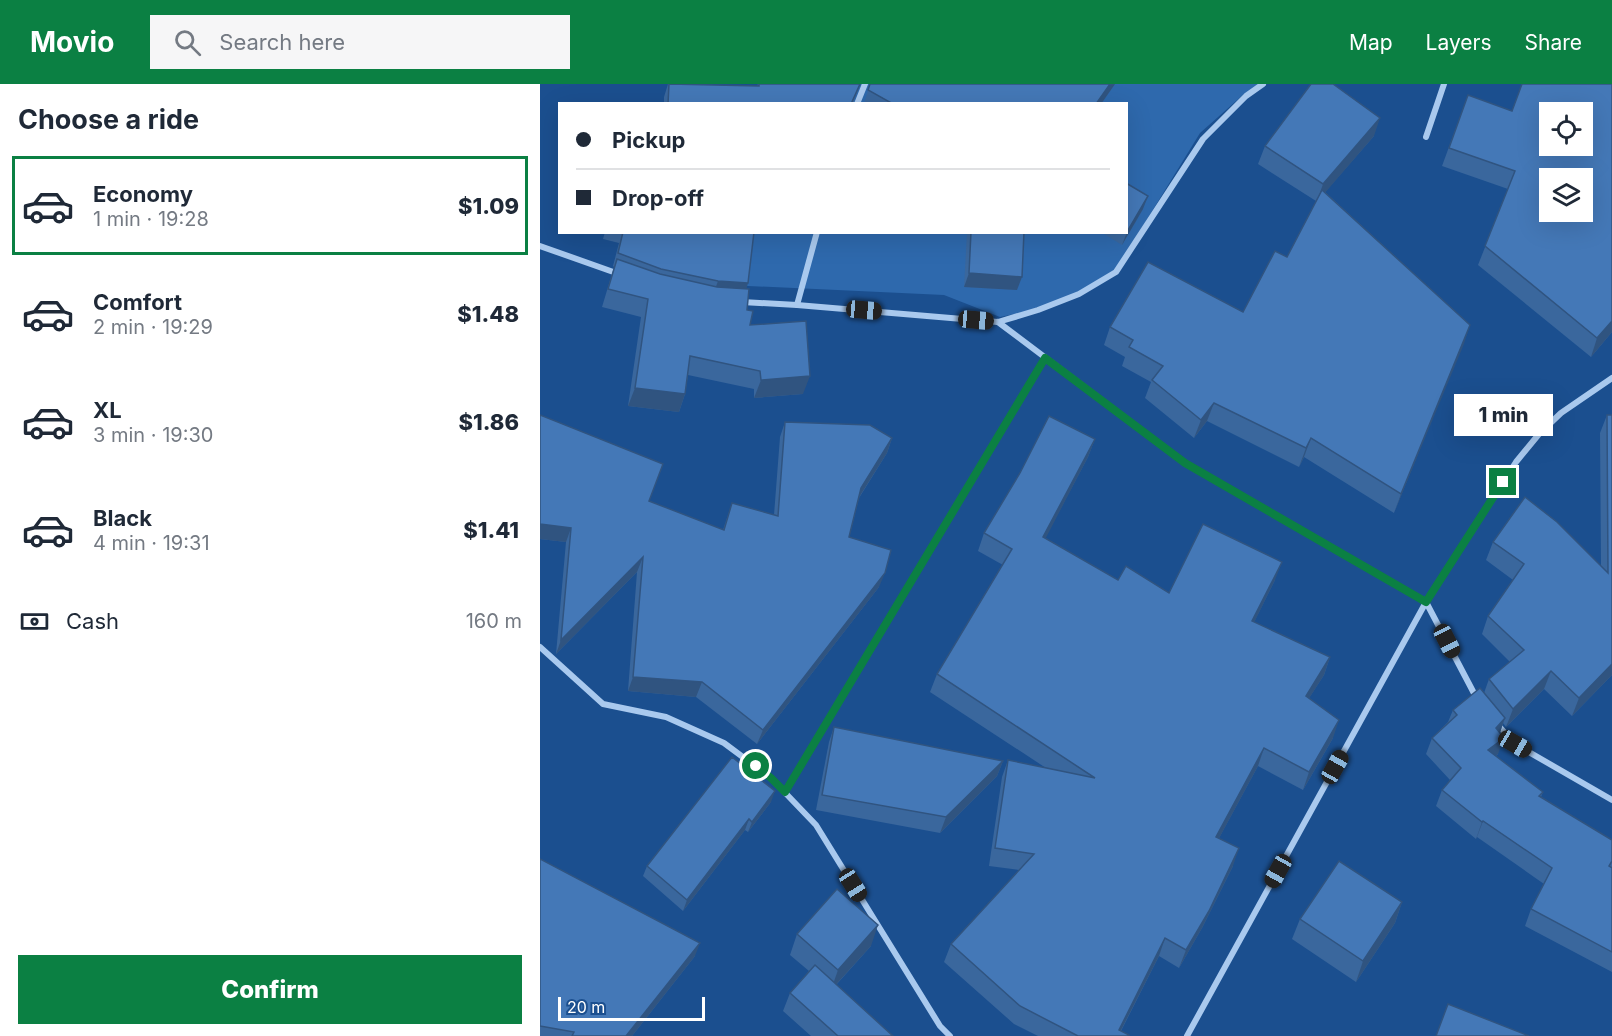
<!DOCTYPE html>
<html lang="en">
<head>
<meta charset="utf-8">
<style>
  :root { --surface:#fff; --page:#f6f6f7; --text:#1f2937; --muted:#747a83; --line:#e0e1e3; --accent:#0b8043 }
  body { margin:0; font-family:Inter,sans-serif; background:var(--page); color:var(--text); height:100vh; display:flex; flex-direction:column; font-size:22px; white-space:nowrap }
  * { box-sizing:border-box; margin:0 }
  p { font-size:20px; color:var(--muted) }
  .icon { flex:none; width:33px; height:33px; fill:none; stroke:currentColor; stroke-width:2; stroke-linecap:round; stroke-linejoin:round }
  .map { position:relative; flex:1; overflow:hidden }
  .panel { display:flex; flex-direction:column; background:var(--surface); width:540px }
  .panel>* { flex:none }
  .guide { position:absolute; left:18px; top:18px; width:570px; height:132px; border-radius:0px; box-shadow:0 6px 24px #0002; display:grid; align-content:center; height:132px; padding:0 18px; background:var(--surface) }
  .tools { position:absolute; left:999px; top:18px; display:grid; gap:12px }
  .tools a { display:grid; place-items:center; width:54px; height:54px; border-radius:0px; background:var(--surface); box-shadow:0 6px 24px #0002; font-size:30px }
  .scale { position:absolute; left:18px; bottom:15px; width:147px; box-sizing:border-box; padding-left:6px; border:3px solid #fff; border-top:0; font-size:16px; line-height:21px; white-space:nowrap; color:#fff; -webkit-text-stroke:4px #1b4f8f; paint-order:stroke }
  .end { position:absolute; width:27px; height:27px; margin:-14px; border:8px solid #0b8043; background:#fff; box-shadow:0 0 0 3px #fff }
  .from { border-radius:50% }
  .bubble { position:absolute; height:42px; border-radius:0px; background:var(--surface); box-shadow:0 6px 24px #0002; font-size:20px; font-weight:800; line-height:42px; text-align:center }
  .car { position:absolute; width:18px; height:36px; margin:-18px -9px; border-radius:8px; box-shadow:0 0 4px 2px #0007; background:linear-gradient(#222 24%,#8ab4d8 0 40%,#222 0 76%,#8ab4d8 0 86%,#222 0) }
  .guide b { display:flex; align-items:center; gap:21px; height:57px; font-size:22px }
  .guide b+b { border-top:2px solid var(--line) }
  .guide i { width:15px; height:15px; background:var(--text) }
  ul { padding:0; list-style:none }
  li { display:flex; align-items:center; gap:18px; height:99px; margin:0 12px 9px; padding:0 6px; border:3px solid transparent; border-radius:0px }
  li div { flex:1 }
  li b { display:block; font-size:22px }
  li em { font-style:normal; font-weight:800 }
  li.active { border-color:var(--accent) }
  li>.icon { width:54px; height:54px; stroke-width:1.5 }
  h2 { padding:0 18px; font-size:27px; line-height:72px }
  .pay { display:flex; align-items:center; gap:15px; height:66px; padding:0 18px; font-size:22px }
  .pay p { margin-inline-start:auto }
  .button { display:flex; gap:12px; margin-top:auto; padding:12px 18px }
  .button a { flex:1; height:69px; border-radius:0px; background:var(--accent); color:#fff; font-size:24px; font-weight:800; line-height:69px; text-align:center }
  header { display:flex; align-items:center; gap:36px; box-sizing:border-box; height:84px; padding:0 30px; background:var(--accent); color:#fff }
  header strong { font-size:28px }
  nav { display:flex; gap:33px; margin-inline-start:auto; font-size:21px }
  .search { width:420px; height:54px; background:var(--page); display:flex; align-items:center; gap:15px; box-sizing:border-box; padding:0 21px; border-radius:0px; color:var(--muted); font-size:22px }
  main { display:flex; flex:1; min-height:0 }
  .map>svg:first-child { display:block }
</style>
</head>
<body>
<header>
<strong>Movio</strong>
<div class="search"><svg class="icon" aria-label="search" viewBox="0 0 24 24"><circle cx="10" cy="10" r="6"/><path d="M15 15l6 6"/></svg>Search here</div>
<nav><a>Map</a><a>Layers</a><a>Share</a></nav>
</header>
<main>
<section class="panel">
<h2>Choose a ride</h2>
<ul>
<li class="active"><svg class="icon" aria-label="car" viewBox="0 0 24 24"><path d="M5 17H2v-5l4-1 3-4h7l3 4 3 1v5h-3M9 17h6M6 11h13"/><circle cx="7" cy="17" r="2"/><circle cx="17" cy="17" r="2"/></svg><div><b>Economy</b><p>1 min · 19:28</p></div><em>$1.09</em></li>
<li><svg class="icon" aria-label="car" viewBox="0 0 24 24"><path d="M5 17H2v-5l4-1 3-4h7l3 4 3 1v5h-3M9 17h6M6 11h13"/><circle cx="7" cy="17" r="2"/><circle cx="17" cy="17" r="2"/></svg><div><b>Comfort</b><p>2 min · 19:29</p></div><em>$1.48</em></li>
<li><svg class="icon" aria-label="car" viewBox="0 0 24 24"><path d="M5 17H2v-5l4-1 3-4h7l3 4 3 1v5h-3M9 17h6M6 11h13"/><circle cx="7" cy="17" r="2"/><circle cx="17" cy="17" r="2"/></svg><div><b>XL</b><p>3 min · 19:30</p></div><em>$1.86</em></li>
<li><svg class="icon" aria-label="car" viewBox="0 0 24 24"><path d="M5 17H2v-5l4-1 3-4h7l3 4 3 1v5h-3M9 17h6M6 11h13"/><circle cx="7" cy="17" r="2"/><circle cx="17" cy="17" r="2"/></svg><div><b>Black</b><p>4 min · 19:31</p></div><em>$1.41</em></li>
</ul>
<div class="pay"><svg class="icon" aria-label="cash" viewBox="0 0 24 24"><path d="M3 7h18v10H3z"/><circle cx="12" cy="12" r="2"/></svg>Cash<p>160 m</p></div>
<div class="button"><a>Confirm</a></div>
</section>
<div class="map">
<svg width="1072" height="952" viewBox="0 0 1072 952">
  <rect width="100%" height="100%" fill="#1b4f8f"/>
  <!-- green -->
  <path fill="#2e69ad" d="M245,0H720L704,10L660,49L576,186L541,209L498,225L460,233L404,211L166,200L187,149L586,148V20L241,19Z"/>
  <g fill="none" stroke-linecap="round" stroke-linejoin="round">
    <!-- street -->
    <g stroke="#a9c9ee" stroke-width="6">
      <path d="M317,20L325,0"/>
      <path d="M886,53L904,0"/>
      <path d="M0,162L79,190"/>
      <path d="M202,218L257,221L458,238L498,226L539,210L576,188L663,55L706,12L723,0"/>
      <path d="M257,221L277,148"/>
      <path d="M458,238L645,379L886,518L937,615"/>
      <path d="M0,563L63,620L126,633L184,659L231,694L276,741L400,942L410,952"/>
      <path d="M956,639L975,660L1072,716"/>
      <path d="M245,708L505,274"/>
      <path d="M647,952L886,518L976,378L999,350L1021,329L1072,294"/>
    </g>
  </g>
  <!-- wall -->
  <g fill="#3a679d">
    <path d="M128,0L217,2L218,0H320L313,20H124V13Z"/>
    <path d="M330,0H575L561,20H324Z"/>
    <path d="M1072,0V248L1051,273L938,181L968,105L902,82L928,11L972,27Z"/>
    <path d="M834,52L785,108L930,241L854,429L764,373L759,383L667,337L654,354L605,314L611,298L582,282L585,273L564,261L570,243L703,228L747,173L776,117L718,80L725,62Z"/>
    <path d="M586,99L603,125L582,161L561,148H586Z"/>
    <path d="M65,148H214L206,205L207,226L210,241L263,310L214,314V305L148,291L145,310L139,328L88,322L101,233L62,223L74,183L73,182L79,159L63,155Z"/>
    <path d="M427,148H484L477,206L424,203Z"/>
    <path d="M1067,331H1072V591L1032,632L1004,605L966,643L963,639L960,649L958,670L956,672L1003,708L1001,713L1072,756V888L985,842L991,825L1004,800L937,753L936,755L896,722L902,706L910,696L886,670L892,654L908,638L913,626L944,609L949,595L970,578L942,550L948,532L973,496L946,476L953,458L1061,482L1060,349Z"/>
    <path d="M245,338L352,354L347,369L319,414L309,453L339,503L217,660L156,613L88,607L97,488L16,570L26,458L0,455L123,380L109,417L183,446L192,419L234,431L240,353Z"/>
    <path d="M555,355L548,373L505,454L578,496L629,509L735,496L714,538L790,573L784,591L769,614L793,654L763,706L718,682L679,754L693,782L662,844L639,884L619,872L581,947L589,952H498L474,940L404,878L411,860L479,786L449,782L462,693L468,676L506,684L390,608L397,590L463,481L438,467L444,449Z"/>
    <path d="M294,643L463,677L457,692L400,749L276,726L289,658Z"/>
    <path d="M231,718L208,748L205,746L143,827L103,792L107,782Z"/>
    <path d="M0,775L155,872L92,952H0Z"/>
    <path d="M862,818L855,839L816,898L752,855L760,835Z"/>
    <path d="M257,850L331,862L296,901L353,952H271L243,927L250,909L269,887L250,871Z"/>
  </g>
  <!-- shaded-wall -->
  <g fill="#305480">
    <path d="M570,0H575L561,20H556Z"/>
    <path d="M840,34L834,52L777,118L783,100Z"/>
    <path d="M608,112L603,125L582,161L587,148Z"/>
    <path d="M429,189L482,193L477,206L424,203Z"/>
    <path d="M178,197L208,199L204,213L173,211Z"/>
    <path d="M1072,237V248L1051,273L1057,254Z"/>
    <path d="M930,241L924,260L854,429L861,410Z"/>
    <path d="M270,292L263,310L214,314L221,296Z"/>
    <path d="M95,304L145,310L139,328L88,322Z"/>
    <path d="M674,319L667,337L654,354L661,336Z"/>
    <path d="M352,354L347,369L316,418L321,404Z"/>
    <path d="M771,354L764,373L759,383L766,364Z"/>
    <path d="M555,355L548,373L497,471L503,453Z"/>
    <path d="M0,440L31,444L26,458L0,455Z"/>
    <path d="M103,473L97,488L16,570L21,556Z"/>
    <path d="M742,478L735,496L706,555L712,537Z"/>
    <path d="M345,489L339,503L217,660L223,646Z"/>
    <path d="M790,573L784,591L759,630L766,612Z"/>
    <path d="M1072,580V591L1032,632L1039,614Z"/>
    <path d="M1011,587L1004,605L966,643L973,625Z"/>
    <path d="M93,593L162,598L156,613L88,607Z"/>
    <path d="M965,634L959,651L956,644Z"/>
    <path d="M799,636L793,654L763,706L769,688Z"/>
    <path d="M964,654L958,670L942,682L948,666Z"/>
    <path d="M724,664L718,682L670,771L676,753Z"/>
    <path d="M463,677L457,692L400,749L406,733Z"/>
    <path d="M235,707L231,718L208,748L212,738Z"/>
    <path d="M209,735L205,746L143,827L147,816Z"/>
    <path d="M943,737L937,753L936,755L942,738Z"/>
    <path d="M699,764L693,782L662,844L639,884L646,866Z"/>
    <path d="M862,818L855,839L816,898L823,877Z"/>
    <path d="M338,841L331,862L291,906L298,886Z"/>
    <path d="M625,854L619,872L578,952L579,946Z"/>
    <path d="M160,859L155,872L92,952H86Z"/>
  </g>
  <!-- building -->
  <g fill="#4478b7" stroke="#305480" stroke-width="1.5" fill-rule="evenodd">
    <path d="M129,0L219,2V0H320L311,20H128Z"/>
    <path d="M330,0H570L556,20H353L328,6Z"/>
    <path d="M771,0H793L840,34L783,100L725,62Z"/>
    <path d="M982,0H1072V237L1057,254L945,162L975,87L909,64L928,11L972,27ZM1010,28H1042V62H1010ZM1010,94H1042V128H1010Z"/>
    <path d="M586,99L608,112L587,148H586Z"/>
    <path d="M782,106L930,241L861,410L771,354L766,364L674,319L661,336L612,296L623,282L589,263L593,256L570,243L608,178L703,228L735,167L747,173Z"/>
    <path d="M83,148H214L208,199L178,197L121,185L78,169Z"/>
    <path d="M431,148H484L482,193L429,189Z"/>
    <path d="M77,175L120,190L177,203L209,205L207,226L213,227L210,241L266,237L270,292L221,296L220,287L150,272L145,310L95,304L108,215L68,205Z"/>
    <path d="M0,331L123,380L109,417L184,446L192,419L238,432L245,338L330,341L352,354L321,404L309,453L351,466L345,489L223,646L162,598L93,593L103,473L21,556L31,444L0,440Z"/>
    <path d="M1067,331H1072V580L1039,614L1011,587L973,625L949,595L984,566L948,532L984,480L953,458L985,413L1017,438L1068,489Z"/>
    <path d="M509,332L555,355L503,453L578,496L586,482L629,509L663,440L742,478L712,537L790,573L766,612L799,636L769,688L724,664L676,753L699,764L669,827L646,866L625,854L579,946L589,951V952H538L480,922L411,860L494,770L455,764L468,676L555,694L397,590L472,465L444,449L480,389Z"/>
    <path d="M940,604L965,634L956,644L964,654L948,666L1003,708L999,712L1072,756V777L1069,782L1072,784V868L991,825L1012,784L943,737L942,738L902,706L921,684L892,654L917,631L913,626Z"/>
    <path d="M294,643L463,677L406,733L282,711Z"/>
    <path d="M192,673L235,707L212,738L209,735L147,816L107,782Z"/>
    <path d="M0,775L160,859L86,952H32L34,948L0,942Z"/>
    <path d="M799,777L862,818L823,877L760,835Z"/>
    <path d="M297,805L338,841L298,886L257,850Z"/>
    <path d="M275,881L353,952H298L250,909Z"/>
    <path d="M908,920L989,952H896Z"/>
  </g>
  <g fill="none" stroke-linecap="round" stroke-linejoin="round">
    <!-- route -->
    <path stroke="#0b8043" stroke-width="8" d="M216,682L231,694L245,708L505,274L645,379L886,518L963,398"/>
  </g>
</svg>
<div class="tools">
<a><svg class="icon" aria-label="locate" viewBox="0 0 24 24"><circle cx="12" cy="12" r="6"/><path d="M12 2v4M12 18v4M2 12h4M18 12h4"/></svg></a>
<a><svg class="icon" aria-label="layers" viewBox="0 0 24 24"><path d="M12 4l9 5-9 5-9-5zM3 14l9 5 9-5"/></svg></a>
</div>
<div class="scale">20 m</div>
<i class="end from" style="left:216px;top:682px"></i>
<i class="end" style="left:963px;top:398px"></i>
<div class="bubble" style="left:914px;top:310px;width:99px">1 min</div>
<i class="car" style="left:324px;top:226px;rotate:95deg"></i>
<i class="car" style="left:436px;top:236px;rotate:95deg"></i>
<i class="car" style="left:907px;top:557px;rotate:153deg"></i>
<i class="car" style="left:975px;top:660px;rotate:120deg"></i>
<i class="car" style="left:795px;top:683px;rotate:29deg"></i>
<i class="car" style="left:738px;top:787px;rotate:209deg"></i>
<i class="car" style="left:313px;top:801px;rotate:148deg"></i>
<div class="guide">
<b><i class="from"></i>Pickup</b>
<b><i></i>Drop-off</b>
</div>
</div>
</main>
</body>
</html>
